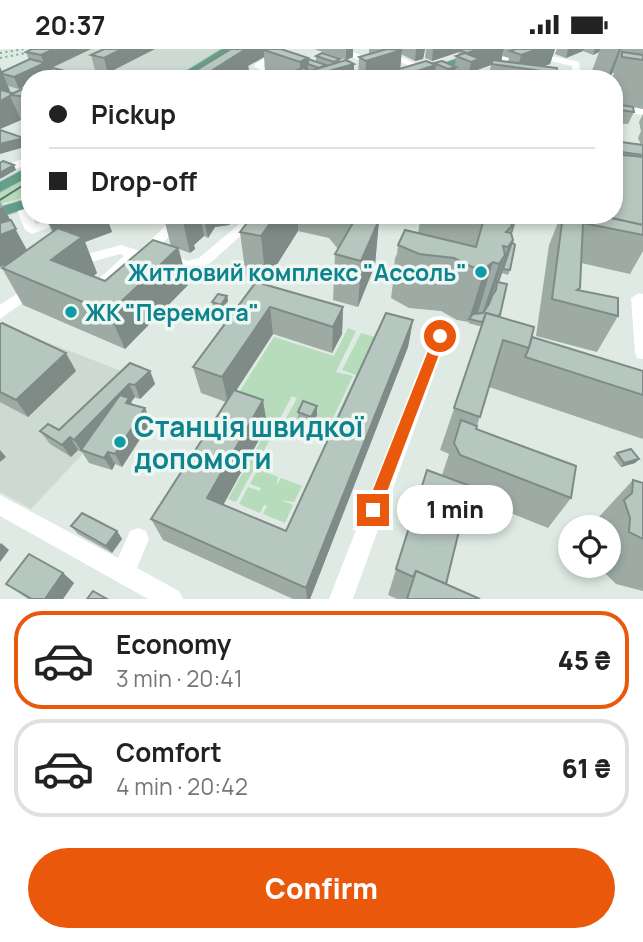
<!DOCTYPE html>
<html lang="en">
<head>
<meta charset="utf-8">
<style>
  :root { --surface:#fff; --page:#f2f2f2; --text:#222; --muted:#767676; --line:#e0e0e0; --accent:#ea580c }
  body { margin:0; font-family:Manrope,sans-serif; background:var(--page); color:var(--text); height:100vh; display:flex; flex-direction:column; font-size:26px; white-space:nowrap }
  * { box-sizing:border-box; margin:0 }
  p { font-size:23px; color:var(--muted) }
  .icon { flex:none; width:38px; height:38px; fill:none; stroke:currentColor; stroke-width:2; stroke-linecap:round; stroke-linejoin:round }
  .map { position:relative; height:550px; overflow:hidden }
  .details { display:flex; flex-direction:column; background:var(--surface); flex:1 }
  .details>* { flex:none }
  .guide { position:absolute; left:21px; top:21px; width:602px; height:154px; border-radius:28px; box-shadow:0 4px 10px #0003; display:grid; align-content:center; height:154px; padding:0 28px; background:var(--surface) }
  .buttons { position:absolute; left:558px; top:466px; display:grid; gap:14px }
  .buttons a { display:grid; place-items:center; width:63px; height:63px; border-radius:50%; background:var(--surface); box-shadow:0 4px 10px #0003; font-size:35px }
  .end { position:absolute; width:32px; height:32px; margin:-16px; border:9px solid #ea580c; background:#fff; box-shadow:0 0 0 4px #fff }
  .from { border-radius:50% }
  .bubble { position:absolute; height:49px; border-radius:24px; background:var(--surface); box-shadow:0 4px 10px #0003; font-size:23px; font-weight:800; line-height:49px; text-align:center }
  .guide b { display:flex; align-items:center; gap:24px; height:66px; font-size:26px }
  .guide b+b { border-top:2px solid var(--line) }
  .guide i { width:18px; height:18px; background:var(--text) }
  ul { padding:12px 0 0; list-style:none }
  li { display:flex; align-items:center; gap:21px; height:98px; margin:0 14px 10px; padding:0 14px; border:4px solid var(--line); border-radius:28px }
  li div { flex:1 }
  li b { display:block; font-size:26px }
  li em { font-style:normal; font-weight:800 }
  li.active { border-color:var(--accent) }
  li>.icon { width:63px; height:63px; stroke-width:1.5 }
  .primary-button { display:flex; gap:14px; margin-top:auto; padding:14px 28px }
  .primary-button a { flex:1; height:80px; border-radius:42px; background:var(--accent); color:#fff; font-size:28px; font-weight:800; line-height:80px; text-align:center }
  .status { display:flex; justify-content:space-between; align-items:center; height:49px; padding:0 35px; background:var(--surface); direction:ltr }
  .status svg { height:19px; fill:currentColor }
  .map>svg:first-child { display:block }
</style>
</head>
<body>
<div class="status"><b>20:37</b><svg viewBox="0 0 49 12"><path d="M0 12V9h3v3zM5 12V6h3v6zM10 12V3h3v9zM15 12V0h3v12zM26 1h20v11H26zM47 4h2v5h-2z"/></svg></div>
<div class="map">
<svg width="643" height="550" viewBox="0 0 643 550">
  <rect width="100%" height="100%" fill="#deeae3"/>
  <!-- built -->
  <g fill="#ccdad2">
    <path d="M66,0H228L178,30H30V48L0,39V29Z"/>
    <path d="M0,275L155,335L140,350L135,349L31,460L0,443Z"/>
  </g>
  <!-- green -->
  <g fill="#b6dcbc">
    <path d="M30,126V147L0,155V141Z"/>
    <path d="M348,279L356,282L336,323L353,327L323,390L283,375L297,349L292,347L278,373L231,356L274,288L334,307Z"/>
    <path d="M361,284L379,289L332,393L326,390L356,326L342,321Z"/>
    <path d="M269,377L276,379L236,453L228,450Z"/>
    <path d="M258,420L278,428L277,436L281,429L302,437L294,453L281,451L293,456L285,474L263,465L267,457L264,456L260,464L239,455L248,438L260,442L261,439L250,435Z"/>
  </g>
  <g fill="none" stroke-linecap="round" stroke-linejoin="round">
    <!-- major casing -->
    <g stroke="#bcc4c1" stroke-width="2">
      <g id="major">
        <path d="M222,0H234L186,30H173Z"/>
        <path d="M484,0H499L415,30H399Z"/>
        <path d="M30,117V127L0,143V133Z"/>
        <path d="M30,149V158L0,168V158Z"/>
      </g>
    </g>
    <!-- path -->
    <g stroke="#7eae99" stroke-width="2" stroke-dasharray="2 3.5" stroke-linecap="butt">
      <path d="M0,4L24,0"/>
      <path d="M0,9L26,4"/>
    </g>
    <!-- minor -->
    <g fill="#fff" fill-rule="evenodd">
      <path d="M277,0H286L263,17L287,30H276L253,17Z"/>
      <path d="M336,0H347L385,18L358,30H345L373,18Z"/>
      <path d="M373,0H384L449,30H437Z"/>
      <path d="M475,0C489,0 502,10 515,9C529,8 540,0 555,0L543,5L579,13L581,30H573L572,17L533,8L513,15Z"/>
      <path d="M614,56L643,60V66L614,62Z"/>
      <path d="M19,111L30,112V118H21L0,126V119Z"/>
      <path d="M21,152L27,156L36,175L63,166H82L32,185L25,181L15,156Z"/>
      <path d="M250,166H264L209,215L187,222L143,204L141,201L170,172L175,171L181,175L157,200L188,212L199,209Z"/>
      <path d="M121,196L140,202L161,214L154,219L136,212L105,239L110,246L108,250H98L90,241L91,237L124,207L120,205L69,219L62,214L64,211Z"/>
      <path d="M37,231L44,236L42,240L0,270V256Z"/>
      <path d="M639,244L643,245V310L637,309L635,304L631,249Z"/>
      <path d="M440,281L446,283L448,287L353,550H329L432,287L434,283Z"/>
      <path d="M0,446L118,509L130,482L138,479L146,482L149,490L137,519L179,542L183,550H148L0,467Z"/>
    </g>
    <!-- major -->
    <use href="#major" fill="#62a089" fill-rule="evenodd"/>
    <!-- tram -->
    <path stroke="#59766b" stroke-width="2" d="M0,151L30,132"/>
  </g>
  <!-- wall -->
  <g fill="#9daba4" fill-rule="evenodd">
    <path d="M91,0L47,21L48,22L65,26H87L89,30H30V87H28L21,71L0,80V18L2,23L29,11L26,3ZM27,36L28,37L13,44L9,43L10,42L8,37L19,40Z"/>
    <path d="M104,0L108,24L95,21L91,6Z"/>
    <path d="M228,0H281L316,13V7L340,10V13L354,15V30H268L278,27L265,22L264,8L248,17L249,21L236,30H173L190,25L228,2Z"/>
    <path d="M314,0H353V8L346,11Z"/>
    <path d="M369,0H425L423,10L415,12L401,5L400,20L434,15L455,17L456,7H458L459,3L432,12L425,9L426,0H504L501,12L508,13L509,9L503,7L504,0H555L550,15L543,17L556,24L554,30H486L489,25L491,16L477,21L475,30H388L389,26L381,29L383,30H358L359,8L369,5Z"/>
    <path d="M557,0H584L583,2L566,9L555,5Z"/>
    <path d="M584,0H643V60L633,58L634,63L628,75L614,74V30H612L614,24H612L610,30H592L590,27L599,3L593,6L583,2Z"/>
    <path d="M643,65V202L630,225L581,214L580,239L579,242L618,267L597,303L536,287L549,196L561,166H614V92L641,96L638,89L641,82L639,73Z"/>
    <path d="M0,152L27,201L52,183L47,172L42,173L38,166H106L112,183L85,193L97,224L93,228L105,232L171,197L163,166H234V171L229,176L215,178L208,189L204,187L194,196L195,200L190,204L179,200L188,236L125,300L23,256L2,219L7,215L0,218Z"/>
    <path d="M126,166H156L132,175Z"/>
    <path d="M253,166H375L379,171L375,216L358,258L333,251L335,205L338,200L329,189L298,182L266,233L246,229L240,183Z"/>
    <path d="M421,166H533L531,171L517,169L512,185L510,221L508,226L502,224L499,233V268L532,288L643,322V390L489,338L476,380L571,449L548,479L468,447L446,535L480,550H397L388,546L427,421L442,426L449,405L440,401L482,277H479L468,274L469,273L457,271L441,262L409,259L391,249L395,219H394L395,209L397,205L398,196L418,184Z"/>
    <path d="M256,233L343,258L342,285L332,304L273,285L236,342L267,376L223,456L286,482L413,271L408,298L310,550H293L163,491L151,470L226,353L201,344L193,318Z"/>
    <path d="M227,247L228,252L222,260L213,258L212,253Z"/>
    <path d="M0,275L76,322L28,368L0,353Z"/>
    <path d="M150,322L155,335L140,350L135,348L131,353L151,373L122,418L115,415L112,421L89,414L82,403L78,401L71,408L50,395L40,382L59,381Z"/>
    <path d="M317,357V366L312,377L298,372V363Z"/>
    <path d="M617,404L639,410L635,414L621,418L613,408Z"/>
    <path d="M633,431L643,434V542L616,535L606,525L591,518V516H609V478H596L597,470Z"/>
    <path d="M71,477L117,482L122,490L112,504L78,485Z"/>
    <path d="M63,524L74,534L63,550H28L6,535Z"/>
  </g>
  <!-- shaded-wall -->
  <g fill="#7f8b86">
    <path d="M54,0H91L47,21L49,26L26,32L27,36L19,40L14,28L44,15L41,6Z"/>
    <path d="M122,0H155L108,24L104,9Z"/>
    <path d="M240,0H268L264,1V8L248,17L249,21L236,30H200V29Z"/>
    <path d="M346,0H353V8L346,11Z"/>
    <path d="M416,0H425L423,10L415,12Z"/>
    <path d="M433,0H469L459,1V3L432,12Z"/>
    <path d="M480,0H504L501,13L491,15V16L477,21L475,30H468L471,13L466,11L467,4Z"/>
    <path d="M513,0H555L550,15L534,21L518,19L521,6L512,3Z"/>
    <path d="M568,0H584L583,2L566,9Z"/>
    <path d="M595,0H600L599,3L593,6Z"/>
    <path d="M619,0H621L610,30H607Z"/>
    <path d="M402,1L400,22L389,23V26L378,30H365L366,12Z"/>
    <path d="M308,9V27L354,15V30H300V13Z"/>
    <path d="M436,16L434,30H398V28Z"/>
    <path d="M0,18L10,42L0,47Z"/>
    <path d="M456,18L454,30H446L448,20Z"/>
    <path d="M10,47L21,71L0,80V52Z"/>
    <path d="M24,89L28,97L0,105V95Z"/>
    <path d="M14,116L16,121L0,130V124Z"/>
    <path d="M3,158L30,207L0,218V159Z"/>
    <path d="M39,166H44L47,172L42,173Z"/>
    <path d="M75,166H106L112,183L85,193L97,224L69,248L51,211L62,202L50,175Z"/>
    <path d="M130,166H156L132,175Z"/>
    <path d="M184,166H200L204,187L194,196L195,200L190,204L182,168Z"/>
    <path d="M203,166H234V171L229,176L215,178L208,189Z"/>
    <path d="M276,166H298V182L266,233L261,187Z"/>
    <path d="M517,166L508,198H506L515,170Z"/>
    <path d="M379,171L375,216L358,258L361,212Z"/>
    <path d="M513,191L495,245L491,252L508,198Z"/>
    <path d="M178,199L188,236L125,300L109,264Z"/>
    <path d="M505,206L488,259L481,268L499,215Z"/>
    <path d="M493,213L477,267L469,270L485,219Z"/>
    <path d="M227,247L228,252L222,260L221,256Z"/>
    <path d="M270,258L273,285L228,354L222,328Z"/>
    <path d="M343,258L342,285L332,304L333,278Z"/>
    <path d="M413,271L408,298L310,550H307L306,539Z"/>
    <path d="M66,304L76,322L28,368L16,351Z"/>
    <path d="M150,322L155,335L140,350L135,336Z"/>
    <path d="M129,335L135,348L131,353L135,362L81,401L74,391Z"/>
    <path d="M263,351L267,376L215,471L207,449Z"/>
    <path d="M317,357V366L312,377L311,368Z"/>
    <path d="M145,359L151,373L122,418L115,405Z"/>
    <path d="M70,388L78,401L71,408L62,396Z"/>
    <path d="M0,401L6,408L0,413Z"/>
    <path d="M108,403L115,415L112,421L104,409Z"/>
    <path d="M639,410L635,414L621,418L624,414Z"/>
    <path d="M117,482L122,490L112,504L106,497Z"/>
    <path d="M1,494L9,501L0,513V495Z"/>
    <path d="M63,524L74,534L63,550H45Z"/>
  </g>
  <!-- building -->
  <g fill="#b6c7bf" stroke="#7f8b86" stroke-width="2">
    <path d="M32,0H54L41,6L26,3Z"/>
    <path d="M104,0H122L104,9L91,6Z"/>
    <path d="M231,0H246L200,29L193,27L188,30H173L184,23L190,25Z"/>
    <path d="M265,0H281L308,9L300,13L264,1Z"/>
    <path d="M387,0L402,1L366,12L359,8Z"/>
    <path d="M462,0H480L467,4L459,1Z"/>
    <path d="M516,0H538L521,6L510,2Z"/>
    <path d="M622,3L643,6V11L622,8Z"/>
    <path d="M322,4L340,10L334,13L316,7Z"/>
    <path d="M465,4L480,10L471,13L456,7Z"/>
    <path d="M30,10L45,14L14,28L3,25L2,23Z"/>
    <path d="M308,10L326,16L319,19L308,15Z"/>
    <path d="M346,11L354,15L300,30H268L304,19L310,22Z"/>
    <path d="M493,11L557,19L556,24L491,15Z"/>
    <path d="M426,12L436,16L398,28L389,23Z"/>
    <path d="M442,12L456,18L448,20L434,14Z"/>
    <path d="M53,19L61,21L43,30H31Z"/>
    <path d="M73,22L87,26L79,30H70L69,27L65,26Z"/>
    <path d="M57,24L69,27L64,30H44Z"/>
    <path d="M488,25L511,28L510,30H486Z"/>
    <path d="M30,36V47L28,48L10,46Z"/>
    <path d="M2,41L12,44L10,46V47L0,52V42Z"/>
    <path d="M614,55L633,58L634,63L614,60Z"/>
    <path d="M0,81L24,89L0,95Z"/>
    <path d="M614,92L643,96V106L614,102Z"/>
    <path d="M614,105L643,108V176L607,168V166H614Z"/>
    <path d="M3,112L14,116L0,124V114Z"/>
    <path d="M44,166H75L50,175Z"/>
    <path d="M253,166H276L261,187L240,183Z"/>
    <path d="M349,166H375L379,171L361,212L335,205L354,172Z"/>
    <path d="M485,166H517L515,170L509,169L512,177L506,183L511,184L513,191L508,198L503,197L505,206L499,215L493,213L485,219L472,218L454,209L419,205L398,196L405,181L476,198Z"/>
    <path d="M563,166H597L643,176V186L583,174L580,239L577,241L618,249V267L552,250Z"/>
    <path d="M11,171L16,180L0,186V174Z"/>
    <path d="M58,179L82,188L51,211L105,232L153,191L178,199L109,264L2,219Z"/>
    <path d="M512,193L515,196L510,221L503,220Z"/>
    <path d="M256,233L343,258L333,278L270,258L222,328L193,318Z"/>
    <path d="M497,233L507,235L500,266L497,267L486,264L483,272L481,273L469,270L473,265L483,264L489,255L492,247L496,241Z"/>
    <path d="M218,245L227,247L221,256L212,253Z"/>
    <path d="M386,264L413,271L306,539L151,470L234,341L263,351L207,449L286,482Z"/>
    <path d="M486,264L534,278L529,299L503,291L480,368L454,359Z"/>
    <path d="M2,274L66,304L16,351L0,343V275Z"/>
    <path d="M532,288L643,322V346L525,308L529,299Z"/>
    <path d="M130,314L150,322L135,336L129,335L74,391L70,388L62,396L40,382L48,375L59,381Z"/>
    <path d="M120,346L129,349L126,354L145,359L115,405L108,403L104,409L81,401Z"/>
    <path d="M303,352L317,357L311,368L298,363Z"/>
    <path d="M461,371L477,377L476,380L576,417L571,449L460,406L454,394Z"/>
    <path d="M631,400L639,410L624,414L617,404Z"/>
    <path d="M427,421L470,437L446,535L416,522L413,528L396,520Z"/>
    <path d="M633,431L643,434V490L629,483L630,469L624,451L632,444Z"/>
    <path d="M82,464L117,482L106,497L71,477Z"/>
    <path d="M29,505L63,524L45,550H32L6,535Z"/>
    <path d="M416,522L480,550H407Z"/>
    <path d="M93,542L107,550H87Z"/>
  </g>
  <!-- route -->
  <path fill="#ea580c" d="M440,283L446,287L380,461L373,469L365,461L434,287Z"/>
  <!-- markers -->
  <g fill="#0f9aa8" stroke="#eef7f1" stroke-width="2.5">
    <circle cx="481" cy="223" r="7"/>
    <circle cx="71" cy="263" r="7"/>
    <circle cx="120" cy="393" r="7"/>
  </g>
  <g text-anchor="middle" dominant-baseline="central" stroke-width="7" stroke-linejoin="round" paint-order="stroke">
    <!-- culture labels -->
    <g font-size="23" font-weight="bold" fill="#0d838f" stroke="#eef7f1" text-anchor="end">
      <text x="467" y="223">Житловий комплекс "Ассоль"</text>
      <text x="85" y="263" text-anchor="start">ЖК "Перемога"</text>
    </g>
    <!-- near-culture labels -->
    <g font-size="28" font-weight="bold" fill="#0d838f" stroke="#eef7f1" text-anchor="start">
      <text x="134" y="377">Станція швидкої<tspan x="134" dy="32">допомоги</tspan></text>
    </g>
  </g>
</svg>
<div class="buttons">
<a><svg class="icon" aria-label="locate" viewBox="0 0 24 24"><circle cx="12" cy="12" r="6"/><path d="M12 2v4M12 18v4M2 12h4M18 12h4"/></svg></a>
</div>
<i class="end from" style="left:440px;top:287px"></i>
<i class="end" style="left:373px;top:461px"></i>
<div class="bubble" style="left:397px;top:436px;width:116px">1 min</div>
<div class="guide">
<b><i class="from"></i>Pickup</b>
<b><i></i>Drop-off</b>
</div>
</div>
<section class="details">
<ul>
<li class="active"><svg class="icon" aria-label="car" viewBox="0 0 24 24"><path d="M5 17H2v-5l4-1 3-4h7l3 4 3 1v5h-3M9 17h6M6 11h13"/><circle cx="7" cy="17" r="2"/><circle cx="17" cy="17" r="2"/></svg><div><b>Economy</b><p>3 min · 20:41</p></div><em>45 ₴</em></li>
<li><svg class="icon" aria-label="car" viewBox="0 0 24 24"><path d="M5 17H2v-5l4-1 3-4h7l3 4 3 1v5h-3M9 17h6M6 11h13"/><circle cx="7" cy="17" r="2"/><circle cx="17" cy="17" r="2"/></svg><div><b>Comfort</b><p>4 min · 20:42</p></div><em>61 ₴</em></li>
</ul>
<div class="primary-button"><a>Confirm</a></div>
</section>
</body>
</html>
